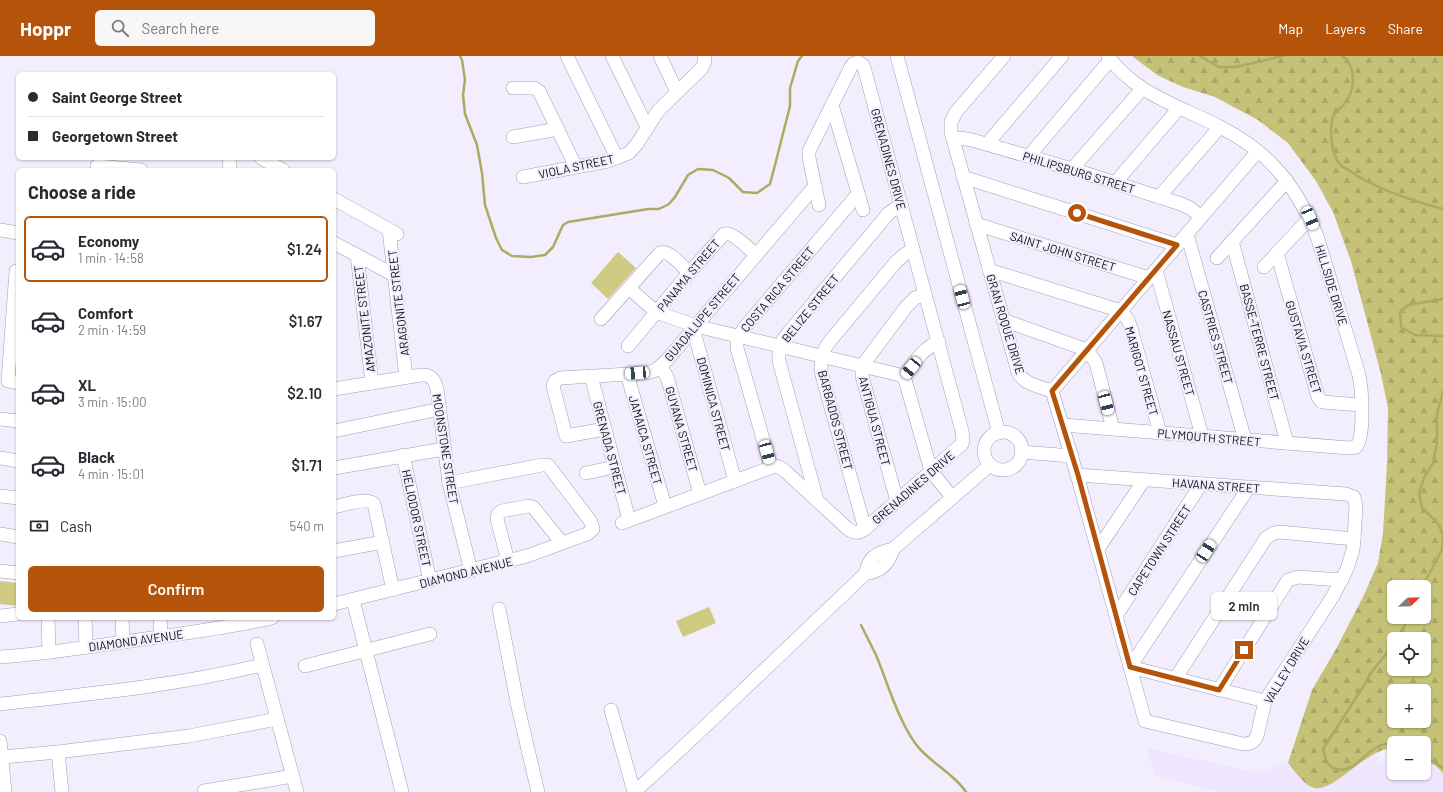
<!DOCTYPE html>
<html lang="en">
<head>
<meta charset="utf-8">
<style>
  :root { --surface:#fff; --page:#f7f7f7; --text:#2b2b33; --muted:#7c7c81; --line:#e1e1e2; --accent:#b45309 }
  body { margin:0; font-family:Barlow,sans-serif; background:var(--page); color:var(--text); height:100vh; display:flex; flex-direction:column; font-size:15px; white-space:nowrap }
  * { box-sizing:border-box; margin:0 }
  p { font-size:13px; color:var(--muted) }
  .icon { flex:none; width:22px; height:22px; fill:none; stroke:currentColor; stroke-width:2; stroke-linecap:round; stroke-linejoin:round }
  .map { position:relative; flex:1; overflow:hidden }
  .panel { position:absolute; left:16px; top:112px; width:320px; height:452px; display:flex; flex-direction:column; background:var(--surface); border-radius:6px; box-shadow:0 1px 3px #0004 }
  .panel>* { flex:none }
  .guide { position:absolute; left:16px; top:16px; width:320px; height:88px; border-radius:6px; box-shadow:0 1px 3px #0004; display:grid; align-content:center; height:88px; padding:0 12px; background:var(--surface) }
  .needle { width:26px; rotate:67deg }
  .tools { position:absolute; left:1387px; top:524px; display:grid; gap:8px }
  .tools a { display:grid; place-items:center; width:44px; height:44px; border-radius:6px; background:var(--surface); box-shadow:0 1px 3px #0004; font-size:20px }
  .end { position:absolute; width:18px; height:18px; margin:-9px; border:5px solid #b45309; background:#fff; box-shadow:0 0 0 2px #fff }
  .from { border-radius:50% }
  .bubble { position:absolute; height:28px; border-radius:6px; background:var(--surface); box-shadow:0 1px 3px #0004; font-size:13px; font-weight:600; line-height:28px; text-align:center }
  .car { position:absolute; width:12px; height:24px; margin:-12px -6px; border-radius:5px; box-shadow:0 0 3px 1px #0007; background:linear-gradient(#fff 24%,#345 0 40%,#fff 0 76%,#345 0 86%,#fff 0) }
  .guide b { display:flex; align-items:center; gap:14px; height:38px; font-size:15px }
  .guide b+b { border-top:1px solid var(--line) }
  .guide i { width:10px; height:10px; background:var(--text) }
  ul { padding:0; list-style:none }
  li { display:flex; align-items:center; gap:12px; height:66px; margin:0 8px 6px; padding:0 4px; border:2px solid transparent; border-radius:6px }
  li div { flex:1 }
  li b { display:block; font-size:15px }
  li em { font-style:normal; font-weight:600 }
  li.selected { border-color:var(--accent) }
  li>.icon { width:36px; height:36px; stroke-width:1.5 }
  h2 { padding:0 12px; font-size:18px; line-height:48px }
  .pay { display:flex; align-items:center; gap:10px; height:44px; padding:0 12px; font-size:15px }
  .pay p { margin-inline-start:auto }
  .cta { display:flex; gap:8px; margin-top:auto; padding:8px 12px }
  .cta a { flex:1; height:46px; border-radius:6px; background:var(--accent); color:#fff; font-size:16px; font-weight:600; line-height:46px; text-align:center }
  header { display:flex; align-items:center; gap:24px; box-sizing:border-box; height:56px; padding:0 20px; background:var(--accent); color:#fff }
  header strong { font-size:19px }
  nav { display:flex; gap:22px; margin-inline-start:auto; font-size:14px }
  .search { width:280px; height:36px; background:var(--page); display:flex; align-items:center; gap:10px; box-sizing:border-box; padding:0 14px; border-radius:6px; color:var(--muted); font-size:15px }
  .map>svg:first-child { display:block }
</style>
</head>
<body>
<header>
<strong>Hoppr</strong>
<div class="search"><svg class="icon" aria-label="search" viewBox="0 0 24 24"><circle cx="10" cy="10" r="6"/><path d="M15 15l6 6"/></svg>Search here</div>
<nav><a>Map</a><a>Layers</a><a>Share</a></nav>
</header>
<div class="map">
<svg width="1443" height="736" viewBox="0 0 1443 736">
  <defs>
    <pattern id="forest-firs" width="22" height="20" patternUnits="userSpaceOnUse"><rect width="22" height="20" fill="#c5c177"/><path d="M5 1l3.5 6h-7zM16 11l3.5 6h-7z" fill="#a8a566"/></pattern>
  </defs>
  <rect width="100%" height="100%" fill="#f3eefd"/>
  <!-- built -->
  <path fill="#eee5ff" d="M1146,692L1258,717L1288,707L1308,729L1323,731L1350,715L1376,697L1381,709L1389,692L1394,693V717H1424V705L1435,709L1443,717V733L1440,736H1220L1155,719Z"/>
  <!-- forest -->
  <path fill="url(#forest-firs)" fill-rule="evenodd" d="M1132,0H1443V717L1435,709L1424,705V687H1394V693C1371,688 1335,736 1315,732C1304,730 1295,715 1288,707L1312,634L1336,593L1364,539L1378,507L1383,477L1387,408L1388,352L1381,318L1351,205L1333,156L1316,125L1288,87L1258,64L1215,41L1183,31L1157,19ZM1394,531H1424V561H1394ZM1394,583H1424V613H1394ZM1394,635H1424V665H1394Z"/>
  <!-- garden -->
  <g fill="#ceca81">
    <path d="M618,196L636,212L608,243L591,227Z"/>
    <path d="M0,525L18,527V550L0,548Z"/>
    <path d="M709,551L716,567L683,581L676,565Z"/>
  </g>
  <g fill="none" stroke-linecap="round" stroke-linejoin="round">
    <!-- stream -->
    <g stroke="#aeaa61" stroke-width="2.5">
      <path d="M460,0L462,4L465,24L463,39L465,58L477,89L482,117L485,149L496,182L502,194L512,200L531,201L545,199L553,191L563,169L568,166L648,153H659L669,148L675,141L688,119L698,113L713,114L729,122L743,136L757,137L770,128L775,109L790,50V32L798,5L802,0"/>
      <path d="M1200,0L1219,11H1236L1283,0"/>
      <path d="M1342,0C1357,10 1355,34 1345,47C1342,51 1335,56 1333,61C1329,72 1331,99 1340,108C1342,111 1347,113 1350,115C1375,133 1413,145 1443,153"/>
      <path d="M1443,243L1408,249L1400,256L1401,271L1415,279L1443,280"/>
      <path d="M1422,531L1442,494L1443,479L1439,469L1422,451L1419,437L1424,422L1433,407L1437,387V358L1443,335"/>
      <path d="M861,569C866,579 871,589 876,599C888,628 897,661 915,687C928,706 954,717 966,736"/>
      <path d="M1398,583L1402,578L1407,561"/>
      <path d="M1394,588L1370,618L1363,631L1323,693C1325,702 1327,711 1336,713C1355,719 1367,691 1385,688C1387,687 1391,689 1394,689"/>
      <path d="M1424,700L1443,712"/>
    </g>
    <!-- minor casing -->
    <g stroke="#a39cb3" stroke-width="14">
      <g id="minor">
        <path d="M567,0L617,102"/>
        <path d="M612,0L647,71"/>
        <path d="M660,0L677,36"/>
        <path d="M897,0L999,377"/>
        <path d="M1004,0L956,56L951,66V76L1018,316C1023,328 1041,331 1052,335"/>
        <path d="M513,32H534L539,35L576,111"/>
        <path d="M832,49L863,154"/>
        <path d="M513,81L558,73"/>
        <path d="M953,84L960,82L972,84L1072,113L1181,148L1190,152L1201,161"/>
        <path d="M987,88L1062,0"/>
        <path d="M1029,100L1110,4"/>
        <path d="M229,102L230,114"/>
        <path d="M261,102L283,114"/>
        <path d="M97,110L141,114"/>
        <path d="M1072,113L1142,33"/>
        <path d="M523,121L608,105L629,97L637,88L658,55L702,12L705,5L704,0"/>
        <path d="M963,121L1177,189"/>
        <path d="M1115,127L1179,52"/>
        <path d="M1159,141L1220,71"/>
        <path d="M334,143L397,178"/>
        <path d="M976,168L1149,222"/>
        <path d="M0,174L18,177"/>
        <path d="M389,174L406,321"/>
        <path d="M1187,178L1245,384"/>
        <path d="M1232,185L1287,387"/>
        <path d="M334,187L394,219"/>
        <path d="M1277,197L1318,341L1322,346L1362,349"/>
        <path d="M357,199L372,327"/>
        <path d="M1217,202L1287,125"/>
        <path d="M1264,211L1310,162"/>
        <path d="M989,214L1121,255L1128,264L1131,272L1160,377"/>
        <path d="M1156,214L1202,380"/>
        <path d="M18,215H16L8,325L18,327"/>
        <path d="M629,232L656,256L696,270L904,320"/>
        <path d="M601,263L660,197C670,194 682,210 689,217"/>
        <path d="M1003,264L1087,294L1096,307L1113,373"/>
        <path d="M693,272L735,425"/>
        <path d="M628,290L689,217L724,178C732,175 748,192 755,198"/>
        <path d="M660,311L666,319L668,324L700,438"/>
        <path d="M627,318L665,450"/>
        <path d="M591,320L629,464"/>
        <path d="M904,320L931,415L952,441"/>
        <path d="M904,320C914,308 923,291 939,286"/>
        <path d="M334,333L421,319C431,318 435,324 437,333L449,427L471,515"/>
        <path d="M1052,335L1077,419L1145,665L1243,688C1251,688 1254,686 1257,680L1265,645L1333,540L1347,513L1353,494L1354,483L1356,450L1354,441L1346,438L1077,419"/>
        <path d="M1052,335L1258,95"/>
        <path d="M0,363L18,365"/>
        <path d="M1063,369L1349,392L1356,391C1365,381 1362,333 1359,319L1317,180C1296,130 1270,96 1220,71C1180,50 1135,38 1108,0"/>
        <path d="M605,373L566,380L553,330L555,325L560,322L647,317L656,314L667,304L815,130"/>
        <path d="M334,375L440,353"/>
        <circle cx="1003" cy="395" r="19"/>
        <path d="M1021,396L1072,400"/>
        <path d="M403,399L430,525"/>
        <path d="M0,402L18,405"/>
        <path d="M771,411L737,292V284L744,272L858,138"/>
        <path d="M334,412L444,393"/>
        <path d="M586,417L615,411"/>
        <path d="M1249,431L1130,611L1265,645"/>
        <path d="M0,440L18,442"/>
        <path d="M817,444L779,305C778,293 781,285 789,276L888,158L893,154L902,150"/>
        <path d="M897,445L862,320V310L906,251L915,242L925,238"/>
        <path d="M334,451C343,449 368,441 374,448L393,534"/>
        <path d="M622,467L775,410L779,411L785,415L848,473C854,477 858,478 865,473L962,388L963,384L962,375L865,15L863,9L858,6L853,8L851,11L809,95V102L819,149"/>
        <path d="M865,473L822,319C819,305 822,295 830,285L896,206L905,198L913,194"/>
        <path d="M0,478L18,481"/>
        <path d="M1098,493L1144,424"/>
        <path d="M334,495L383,486"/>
        <path d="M508,505L497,463L498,458L502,455L528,450L533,451L562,487"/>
        <path d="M0,515L18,517"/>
        <path d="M866,517C868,501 878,496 893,493L990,409"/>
        <path d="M353,544L402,736"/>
        <path d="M334,548L527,500L587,478L593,473L591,466L548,409H542L449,427"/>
        <path d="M499,553L518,651L538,736"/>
        <path d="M0,560L18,558"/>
        <path d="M1116,560L1201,428"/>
        <path d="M48,562L49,596"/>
        <path d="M85,562L86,591"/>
        <path d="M122,562L123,586"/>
        <path d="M160,562L161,580"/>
        <path d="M257,588L297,736"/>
        <path d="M0,601C44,598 87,591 130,585C178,578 226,572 272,562"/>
        <path d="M305,610L430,578"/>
        <path d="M1175,623L1266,482L1274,477L1279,476L1354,483"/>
        <path d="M1219,634L1288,524L1298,521L1342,524"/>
        <path d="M0,648C89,638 175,630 262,609"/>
        <path d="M611,654L634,736"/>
        <path d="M0,685L5,736"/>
        <path d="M58,696L62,736"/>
        <path d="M2,701L58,696L189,680L277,663"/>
        <path d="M204,735L293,720"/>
        <path d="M634,736L651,721L715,661L866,517C881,516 889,507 893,493"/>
      </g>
    </g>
    <!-- minor -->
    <use href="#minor" stroke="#fff" stroke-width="13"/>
  </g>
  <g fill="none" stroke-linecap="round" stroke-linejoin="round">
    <!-- route -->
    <path stroke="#b45309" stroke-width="5" d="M1077,157L1177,189L1052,335L1078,419L1130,611L1219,634L1244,594"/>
  </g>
  <g text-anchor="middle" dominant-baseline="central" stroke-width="4" stroke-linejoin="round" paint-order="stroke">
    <!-- street labels -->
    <g font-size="12" fill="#0f0c14" stroke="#f3eefd">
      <text transform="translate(889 103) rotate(75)">GRENADINES DRIVE</text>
      <text transform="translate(576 110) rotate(-12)">VIOLA STREET</text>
      <text transform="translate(1079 116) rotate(17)">PHILIPSBURG STREET</text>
      <text transform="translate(1063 195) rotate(17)">SAINT JOHN STREET</text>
      <text transform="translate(688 219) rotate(-50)">PANAMA STREET</text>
      <text transform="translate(1332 229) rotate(73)">HILLSIDE DRIVE</text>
      <text transform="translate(777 233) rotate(-50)">COSTA RICA STREET</text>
      <text transform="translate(398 247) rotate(-97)">ARAGONITE STREET</text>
      <text transform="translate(810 252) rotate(-51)">BELIZE STREET</text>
      <text transform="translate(702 261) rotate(-50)">GUADALUPE STREET</text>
      <text transform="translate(364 263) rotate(-97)">AMAZONITE STREET</text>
      <text transform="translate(1006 268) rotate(73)">GRAN ROQUE DRIVE</text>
      <text transform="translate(1216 281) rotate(74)">CASTRIES STREET</text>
      <text transform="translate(1260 286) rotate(75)">BASSE-TERRE STREET</text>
      <text transform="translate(1304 291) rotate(73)">GUSTAVIA STREET</text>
      <text transform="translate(1179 297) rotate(74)">NASSAU STREET</text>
      <text transform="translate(1142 315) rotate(74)">MARIGOT STREET</text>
      <text transform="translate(714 348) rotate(75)">DOMINICA STREET</text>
      <text transform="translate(836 364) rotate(75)">BARBADOS STREET</text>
      <text transform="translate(875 365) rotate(75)">ANTIGUA STREET</text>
      <text transform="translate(682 373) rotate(74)">GUYANA STREET</text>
      <text transform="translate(1209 381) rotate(5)">PLYMOUTH STREET</text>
      <text transform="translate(646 384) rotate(74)">JAMAICA STREET</text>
      <text transform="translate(610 392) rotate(75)">GRENADA STREET</text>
      <text transform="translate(446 393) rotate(81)">MOONSTONE STREET</text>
      <text transform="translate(1216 429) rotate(4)">HAVANA STREET</text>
      <text transform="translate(913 431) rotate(-41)">GRENADINES DRIVE</text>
      <text transform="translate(417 462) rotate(78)">HELIODOR STREET</text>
      <text transform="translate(1159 494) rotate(-57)">CAPETOWN STREET</text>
      <text transform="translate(466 516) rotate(-14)">DIAMOND AVENUE</text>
      <text transform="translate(136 584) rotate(-8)">DIAMOND AVENUE</text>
      <text transform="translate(1286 614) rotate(-59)">VALLEY DRIVE</text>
    </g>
  </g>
</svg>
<div class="tools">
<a><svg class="needle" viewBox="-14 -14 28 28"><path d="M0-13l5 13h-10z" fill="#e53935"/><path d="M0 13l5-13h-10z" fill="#7c7c81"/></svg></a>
<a><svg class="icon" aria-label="locate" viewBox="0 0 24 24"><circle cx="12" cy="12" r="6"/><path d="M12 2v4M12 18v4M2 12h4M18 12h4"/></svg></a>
<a>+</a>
<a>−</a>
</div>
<i class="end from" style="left:1077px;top:157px"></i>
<i class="end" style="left:1244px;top:594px"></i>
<div class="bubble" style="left:1211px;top:536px;width:66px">2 min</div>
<i class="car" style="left:1310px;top:162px;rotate:157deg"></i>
<i class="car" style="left:962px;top:241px;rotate:345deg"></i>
<i class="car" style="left:911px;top:312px;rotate:219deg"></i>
<i class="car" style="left:637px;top:317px;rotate:266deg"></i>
<i class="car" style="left:1106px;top:347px;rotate:165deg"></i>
<i class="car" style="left:767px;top:396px;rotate:165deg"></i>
<i class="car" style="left:1206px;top:495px;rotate:33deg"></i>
<div class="guide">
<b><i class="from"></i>Saint George Street</b>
<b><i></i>Georgetown Street</b>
</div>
<section class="panel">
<h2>Choose a ride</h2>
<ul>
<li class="selected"><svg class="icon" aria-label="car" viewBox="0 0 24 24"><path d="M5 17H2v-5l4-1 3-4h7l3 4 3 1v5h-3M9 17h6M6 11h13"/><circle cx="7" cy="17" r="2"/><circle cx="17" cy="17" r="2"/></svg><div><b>Economy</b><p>1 min · 14:58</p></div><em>$1.24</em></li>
<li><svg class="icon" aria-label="car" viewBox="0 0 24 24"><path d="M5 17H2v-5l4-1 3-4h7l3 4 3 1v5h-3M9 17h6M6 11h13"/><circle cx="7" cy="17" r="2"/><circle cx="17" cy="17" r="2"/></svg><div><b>Comfort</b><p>2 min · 14:59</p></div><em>$1.67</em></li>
<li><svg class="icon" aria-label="car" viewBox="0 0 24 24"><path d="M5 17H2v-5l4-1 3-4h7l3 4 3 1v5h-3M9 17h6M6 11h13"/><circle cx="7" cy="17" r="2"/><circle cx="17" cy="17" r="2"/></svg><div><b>XL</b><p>3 min · 15:00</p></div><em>$2.10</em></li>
<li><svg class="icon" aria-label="car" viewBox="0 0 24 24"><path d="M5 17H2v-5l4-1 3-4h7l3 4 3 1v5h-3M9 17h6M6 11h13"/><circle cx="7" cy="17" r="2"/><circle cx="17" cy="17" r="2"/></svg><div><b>Black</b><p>4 min · 15:01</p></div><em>$1.71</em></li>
</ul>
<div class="pay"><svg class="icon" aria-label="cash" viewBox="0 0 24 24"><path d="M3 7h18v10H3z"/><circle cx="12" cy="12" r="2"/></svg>Cash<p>540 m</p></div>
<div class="cta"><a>Confirm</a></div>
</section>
</div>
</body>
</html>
